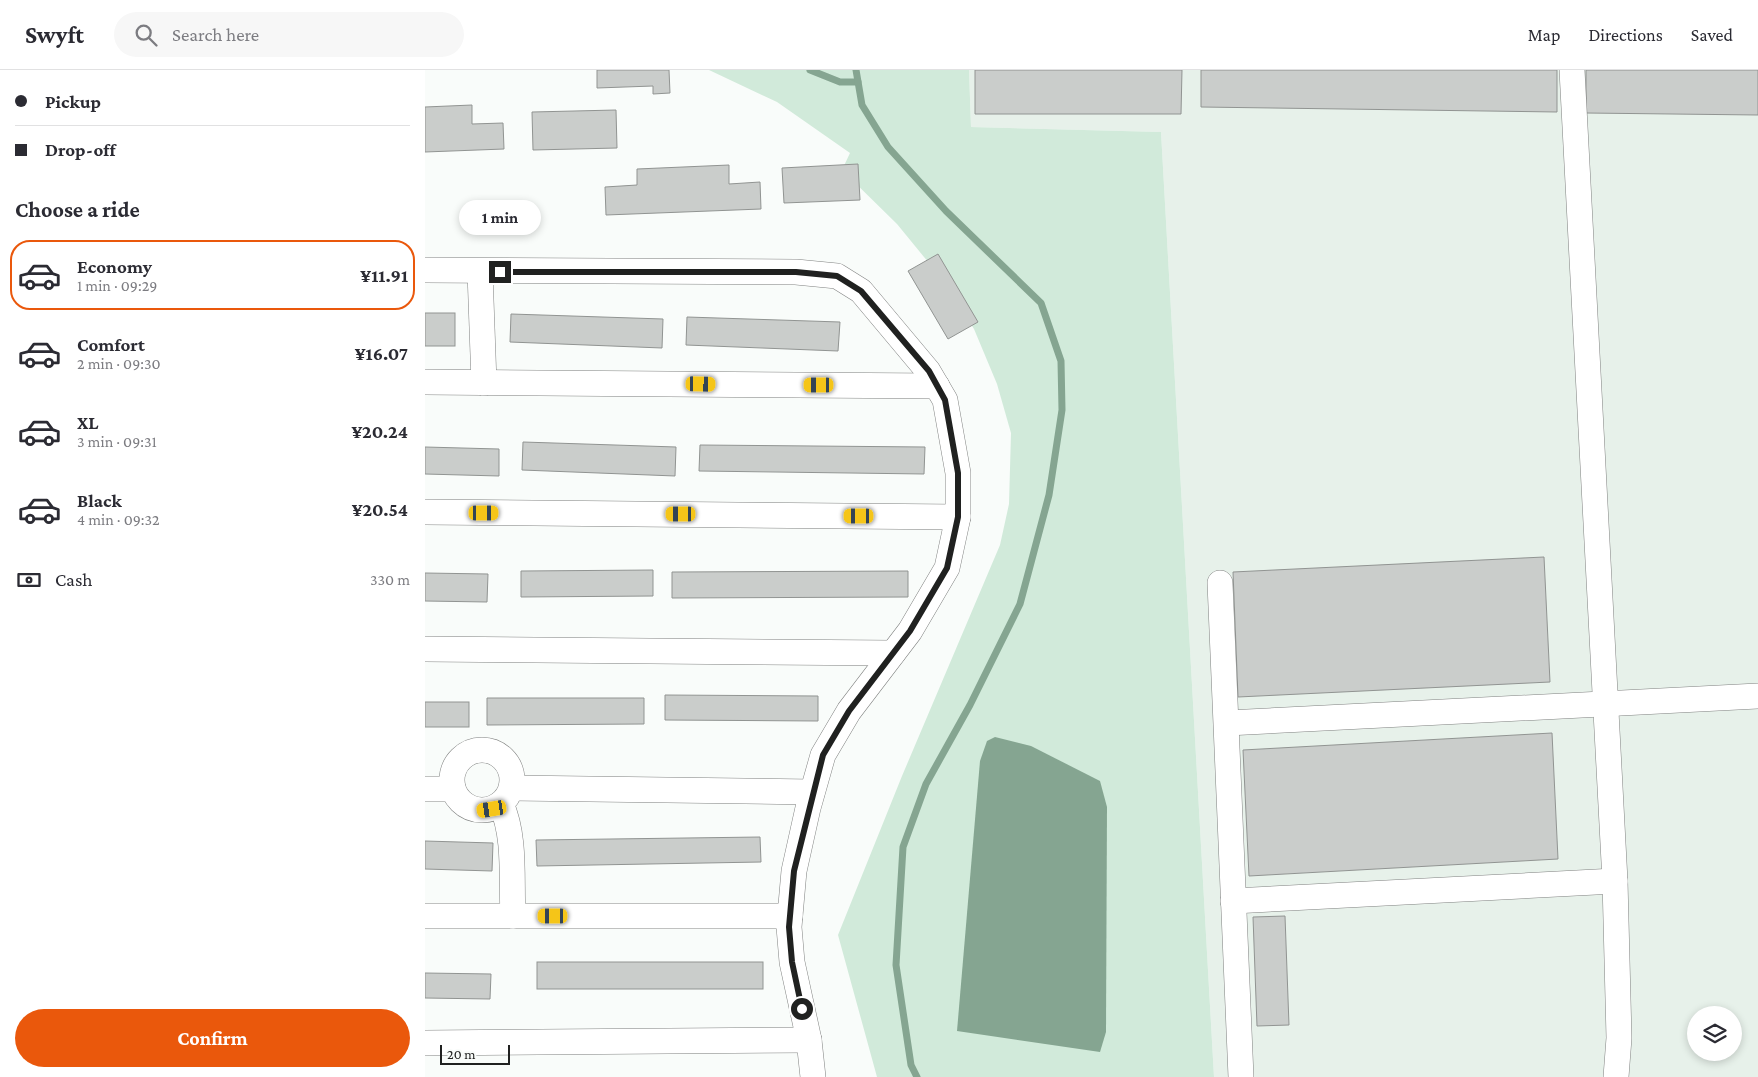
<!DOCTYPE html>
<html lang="en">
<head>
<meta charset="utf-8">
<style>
  :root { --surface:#fff; --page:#f7f7f7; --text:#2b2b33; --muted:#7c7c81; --line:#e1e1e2; --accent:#ea580c }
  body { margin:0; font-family:"Crimson Pro",serif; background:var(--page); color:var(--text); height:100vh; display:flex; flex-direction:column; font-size:19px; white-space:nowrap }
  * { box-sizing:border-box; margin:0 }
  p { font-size:16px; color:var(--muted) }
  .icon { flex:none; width:28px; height:28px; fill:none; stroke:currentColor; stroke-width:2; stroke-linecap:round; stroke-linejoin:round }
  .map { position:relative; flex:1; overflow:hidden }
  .details { display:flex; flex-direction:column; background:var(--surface); width:425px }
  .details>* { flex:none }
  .top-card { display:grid; align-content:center; height:110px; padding:0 15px; background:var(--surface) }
  .buttons { position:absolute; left:1262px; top:936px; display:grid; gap:10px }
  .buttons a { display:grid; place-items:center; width:55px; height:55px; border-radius:50%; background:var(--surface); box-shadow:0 2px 8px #0003; font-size:25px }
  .scale { position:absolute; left:15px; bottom:12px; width:70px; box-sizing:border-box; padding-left:5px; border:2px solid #202120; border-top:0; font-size:14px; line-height:18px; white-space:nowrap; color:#202120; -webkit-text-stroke:4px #f9fcfa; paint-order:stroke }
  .end { position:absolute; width:22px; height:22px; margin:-11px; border:6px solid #202120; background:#fff; box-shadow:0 0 0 2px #fff }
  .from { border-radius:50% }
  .bubble { position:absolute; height:35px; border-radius:18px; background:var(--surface); box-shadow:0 2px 8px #0003; font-size:16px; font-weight:700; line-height:35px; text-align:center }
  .car { position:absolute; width:15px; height:30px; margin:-15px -8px; border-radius:6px; box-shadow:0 0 4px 1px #0007; background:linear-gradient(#f5c518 24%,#345 0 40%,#f5c518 0 76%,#345 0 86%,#f5c518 0) }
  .top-card b { display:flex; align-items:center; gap:18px; height:48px; font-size:19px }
  .top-card b+b { border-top:1px solid var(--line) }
  .top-card i { width:12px; height:12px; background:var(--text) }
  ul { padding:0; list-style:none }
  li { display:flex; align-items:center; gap:15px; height:70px; margin:0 10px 8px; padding:0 5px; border:2px solid transparent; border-radius:20px }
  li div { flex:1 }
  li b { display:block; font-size:19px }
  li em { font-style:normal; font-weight:700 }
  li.active { border-color:var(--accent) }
  li>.icon { width:45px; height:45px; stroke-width:1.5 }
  h2 { padding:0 15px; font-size:22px; line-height:60px }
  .pay { display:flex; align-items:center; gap:12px; height:55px; padding:0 15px; font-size:19px }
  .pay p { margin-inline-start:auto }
  .action { display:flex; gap:10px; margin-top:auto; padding:10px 15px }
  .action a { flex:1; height:58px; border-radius:30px; background:var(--accent); color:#fff; font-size:20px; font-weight:700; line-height:58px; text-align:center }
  header { display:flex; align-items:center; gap:30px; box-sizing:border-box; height:70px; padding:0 25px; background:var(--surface); border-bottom:1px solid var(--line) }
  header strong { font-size:24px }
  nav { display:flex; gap:28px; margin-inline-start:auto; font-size:18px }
  .search { width:350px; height:45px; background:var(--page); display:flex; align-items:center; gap:12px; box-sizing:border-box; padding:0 18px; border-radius:28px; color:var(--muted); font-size:19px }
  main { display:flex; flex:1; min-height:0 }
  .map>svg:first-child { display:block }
</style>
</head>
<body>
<header>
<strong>Swyft</strong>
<div class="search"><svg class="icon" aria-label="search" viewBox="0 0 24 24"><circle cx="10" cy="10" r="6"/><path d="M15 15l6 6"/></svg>Search here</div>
<nav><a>Map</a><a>Directions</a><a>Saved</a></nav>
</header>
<main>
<section class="details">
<div class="top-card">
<b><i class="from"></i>Pickup</b>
<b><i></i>Drop-off</b>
</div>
<h2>Choose a ride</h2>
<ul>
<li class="active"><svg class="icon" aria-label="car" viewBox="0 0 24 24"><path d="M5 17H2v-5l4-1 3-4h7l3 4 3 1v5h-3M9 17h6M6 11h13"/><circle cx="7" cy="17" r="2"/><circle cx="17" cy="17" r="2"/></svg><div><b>Economy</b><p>1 min · 09:29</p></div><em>¥11.91</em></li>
<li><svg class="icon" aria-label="car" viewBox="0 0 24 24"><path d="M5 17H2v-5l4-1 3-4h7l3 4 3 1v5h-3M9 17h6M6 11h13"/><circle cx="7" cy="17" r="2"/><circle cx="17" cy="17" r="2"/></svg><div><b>Comfort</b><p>2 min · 09:30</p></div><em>¥16.07</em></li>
<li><svg class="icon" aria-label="car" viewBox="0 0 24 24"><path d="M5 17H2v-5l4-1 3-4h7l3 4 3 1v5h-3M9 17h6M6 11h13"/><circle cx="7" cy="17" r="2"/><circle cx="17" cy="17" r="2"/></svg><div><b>XL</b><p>3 min · 09:31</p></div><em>¥20.24</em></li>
<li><svg class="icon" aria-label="car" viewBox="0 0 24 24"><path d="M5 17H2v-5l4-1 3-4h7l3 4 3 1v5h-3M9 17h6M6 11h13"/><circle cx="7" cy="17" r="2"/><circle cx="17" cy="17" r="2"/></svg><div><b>Black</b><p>4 min · 09:32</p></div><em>¥20.54</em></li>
</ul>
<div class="pay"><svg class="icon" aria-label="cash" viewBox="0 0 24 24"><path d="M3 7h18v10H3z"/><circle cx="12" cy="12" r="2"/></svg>Cash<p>330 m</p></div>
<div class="action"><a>Confirm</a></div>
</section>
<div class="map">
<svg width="1333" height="1007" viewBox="0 0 1333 1007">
  <rect width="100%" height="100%" fill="#f9fcfa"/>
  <!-- built -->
  <path fill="#e7f1ea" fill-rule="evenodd" d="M544,0H1333V1007H789L736,62L546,57ZM1271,945H1309V982H1271Z"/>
  <!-- green -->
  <path fill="#d1eada" d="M284,0H544L546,57L736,62L789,1007H452L413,865L477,706L575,475L584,434L586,363L572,314L549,259L517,209L472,154L417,100L425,83L352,32Z"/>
  <!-- water -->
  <path fill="#85a591" d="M570,667L606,676L675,711L682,737L681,962L675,982L532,961L555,691L562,671Z"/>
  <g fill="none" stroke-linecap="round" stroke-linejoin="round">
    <!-- stream -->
    <g stroke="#85a591" stroke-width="7">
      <path d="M385,0L415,12H433"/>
      <path d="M431,0L437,35L463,77L521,141L616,233L636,291L637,340L624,425L595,534L545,635L501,714L478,777L471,895L486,995L492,1007"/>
    </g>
  </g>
  <!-- building -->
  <g fill="#cacdcb" stroke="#919492">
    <path d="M172,0H244L245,23L228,24V16L172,18Z"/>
    <path d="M550,0H757L756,44H550Z"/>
    <path d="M776,0H1132V42L776,37Z"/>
    <path d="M1161,0H1333V45L1161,43Z"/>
    <path d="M47,35V54L78,53L79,79L0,82V37Z"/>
    <path d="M191,40L192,78L108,80L107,42Z"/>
    <path d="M433,94L435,130L359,133L357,98Z"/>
    <path d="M304,95V114L335,112L336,139L181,145L180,117L212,115V99Z"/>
    <path d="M513,184L553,252L523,269L483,201Z"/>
    <rect x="0" y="243" width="30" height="33"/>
    <path d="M86,244L238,249L237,278L85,272Z"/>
    <path d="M262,247L415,252L413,281L261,275Z"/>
    <path d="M98,372L251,377L250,406L97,400Z"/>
    <path d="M275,375L500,377L499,404L274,401Z"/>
    <path d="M0,377L74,379V406L0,404Z"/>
    <path d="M1119,487L1125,612L813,627L808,502Z"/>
    <path d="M228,500V526L96,527V501Z"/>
    <path d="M483,501V527L247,528V502Z"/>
    <path d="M0,503L63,504L62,532L0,531Z"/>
    <path d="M240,625L393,626V651L240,650Z"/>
    <path d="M62,628H219V654L62,655Z"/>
    <rect x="0" y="632" width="44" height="25"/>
    <path d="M1127,663L1133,789L824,806L818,680Z"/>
    <path d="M335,767L336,792L112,796L111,770Z"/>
    <path d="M0,771L68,773L67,801L0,799Z"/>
    <path d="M860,846L864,955L832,956L828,847Z"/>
    <rect x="112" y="892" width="226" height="27"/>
    <path d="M0,903L66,904L65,929L0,928Z"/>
  </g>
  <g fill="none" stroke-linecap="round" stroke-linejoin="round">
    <!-- minor casing -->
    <g stroke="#808281" stroke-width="26">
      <g id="minor">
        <path d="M1147,0L1190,811L1194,968L1191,1007"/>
        <path d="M0,200L371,202L412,206L436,221L503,301L520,330L533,403V447L522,498L485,561L424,641L398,685L383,738L369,801L364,857L367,892L384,970L388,1007"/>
        <path d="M55,202L59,313"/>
        <path d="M0,312L512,316"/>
        <path d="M0,442L533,447"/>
        <path d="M795,513L816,1007"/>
        <path d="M0,579L468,583"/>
        <path d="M802,653L1333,626"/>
        <circle cx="57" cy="710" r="30"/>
        <path d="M87,718L387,722"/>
        <path d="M0,719H28"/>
        <path d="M76,734C91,767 86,810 88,846"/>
        <path d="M808,831L1190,811"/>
        <path d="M0,846H365"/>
        <path d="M0,973L384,970"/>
      </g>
    </g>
    <!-- minor -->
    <use href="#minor" stroke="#fff" stroke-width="25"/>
  </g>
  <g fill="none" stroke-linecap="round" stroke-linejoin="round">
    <!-- route -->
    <path stroke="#202120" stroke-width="6" d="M75,202H371L412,206L436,221L504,301L520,330L533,403V447L522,498L485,561L424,641L398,685L369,801L364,857L367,892L377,939"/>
  </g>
</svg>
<div class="buttons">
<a><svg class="icon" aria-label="layers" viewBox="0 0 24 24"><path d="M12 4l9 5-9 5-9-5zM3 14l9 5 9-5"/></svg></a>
</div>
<div class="scale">20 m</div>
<i class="end from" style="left:377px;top:939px"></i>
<i class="end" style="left:75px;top:202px"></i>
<div class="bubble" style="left:34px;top:130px;width:82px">1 min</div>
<i class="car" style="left:276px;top:314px;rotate:91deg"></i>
<i class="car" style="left:394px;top:315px;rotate:270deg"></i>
<i class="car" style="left:59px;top:443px;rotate:90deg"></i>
<i class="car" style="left:256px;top:444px;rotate:270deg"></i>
<i class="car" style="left:434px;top:446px;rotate:270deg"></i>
<i class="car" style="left:67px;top:739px;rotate:261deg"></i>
<i class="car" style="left:128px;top:846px;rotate:270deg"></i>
</div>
</main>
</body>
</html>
